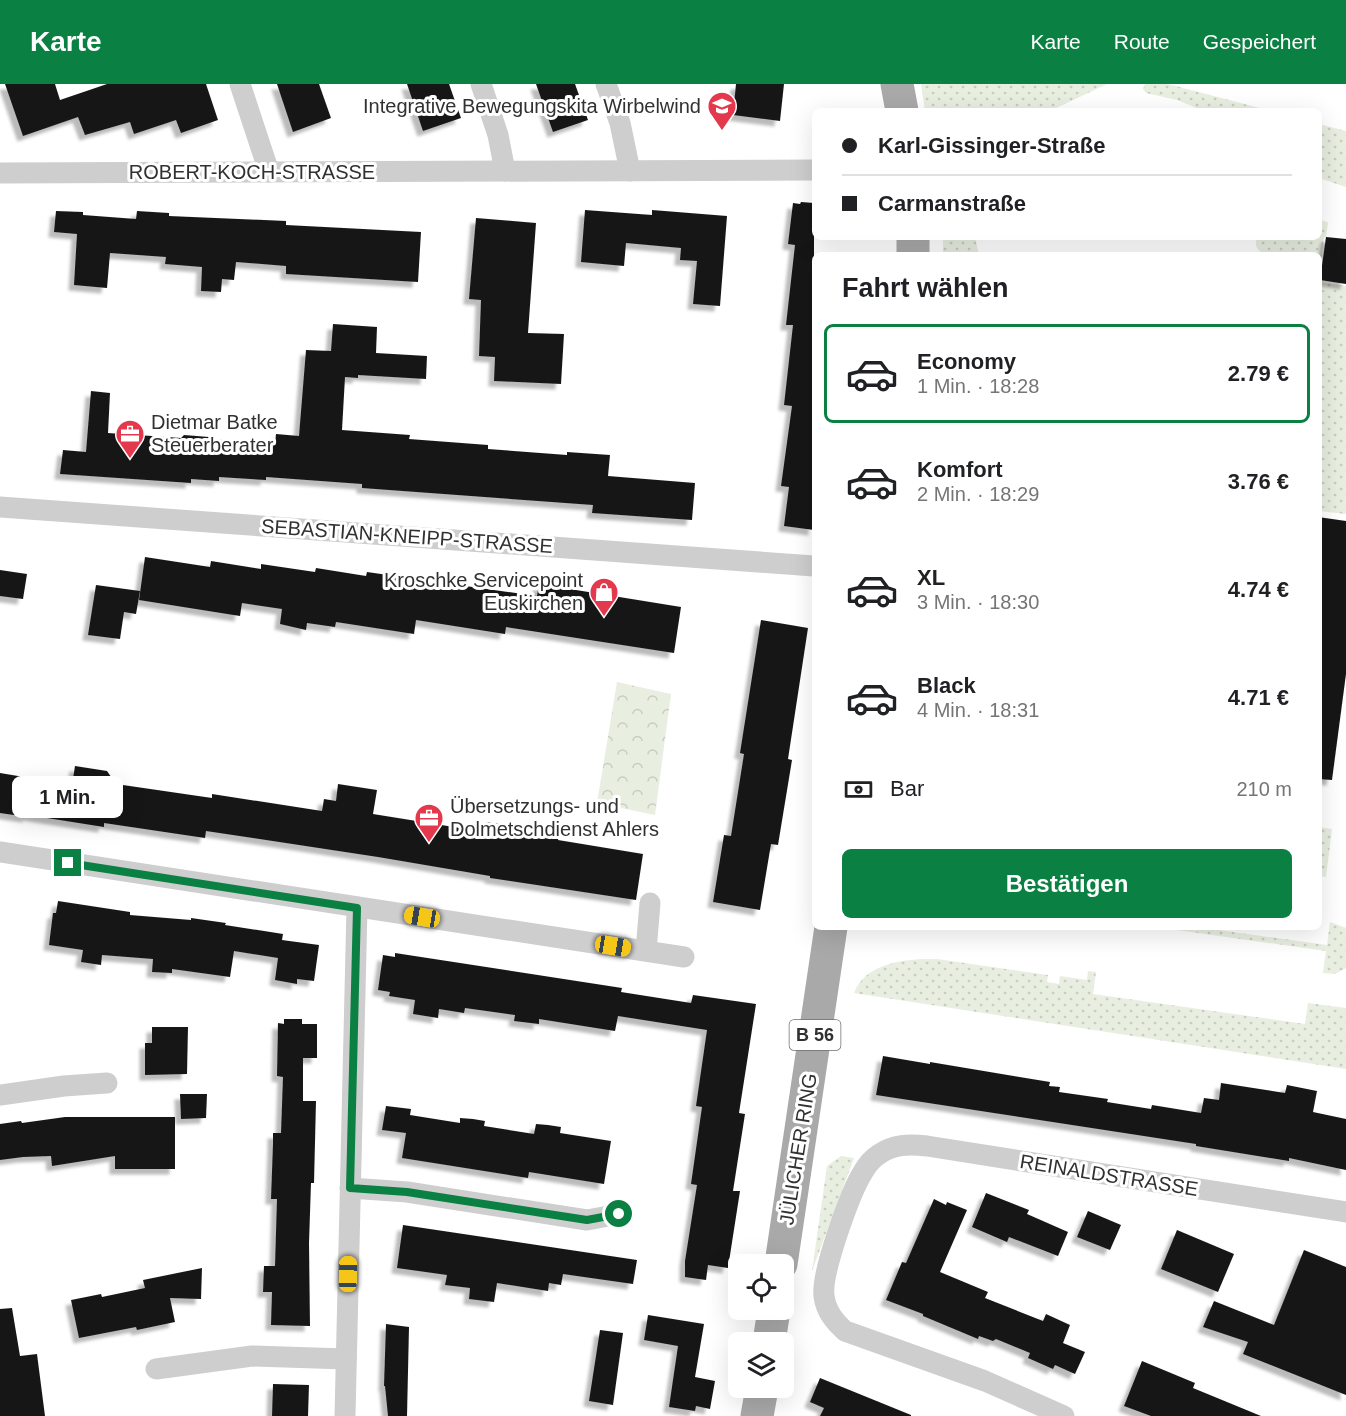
<!DOCTYPE html>
<html lang="de">
<head>
<meta charset="utf-8">
<style>
  :root { --surface:#fff; --page:#f6f6f6; --text:#202124; --muted:#757577; --line:#e0e0e0; --accent:#0b8043 }
  body { margin:0; font-family:Arial,sans-serif; background:var(--page); color:var(--text); height:100vh; display:flex; flex-direction:column; font-size:22px; white-space:nowrap }
  * { box-sizing:border-box; margin:0 }
  p { font-size:20px; color:var(--muted) }
  .icon { flex:none; width:33px; height:33px; fill:none; stroke:currentColor; stroke-width:2; stroke-linecap:round; stroke-linejoin:round }
  .map { position:relative; flex:1; overflow:hidden }
  .side { position:absolute; left:812px; top:168px; width:510px; height:678px; display:flex; flex-direction:column; background:var(--surface); border-radius:9px; box-shadow:0 6px 24px #0002 }
  .side>* { flex:none }
  .hud { position:absolute; left:812px; top:24px; width:510px; height:132px; border-radius:9px; box-shadow:0 6px 24px #0002; display:grid; align-content:center; height:132px; padding:0 30px; background:var(--surface) }
  .controls { position:absolute; left:728px; top:1170px; display:grid; gap:12px }
  .controls a { display:grid; place-items:center; width:66px; height:66px; border-radius:9px; background:var(--surface); box-shadow:0 6px 24px #0002; font-size:30px }
  .end { position:absolute; width:27px; height:27px; margin:-14px; border:8px solid #0b8043; background:#fff; box-shadow:0 0 0 3px #fff }
  .from { border-radius:50% }
  .bubble { position:absolute; height:42px; border-radius:9px; background:var(--surface); box-shadow:0 6px 24px #0002; font-size:20px; font-weight:700; line-height:42px; text-align:center }
  .car { position:absolute; width:18px; height:36px; margin:-18px -9px; border-radius:8px; box-shadow:0 0 4px 2px #0007; background:linear-gradient(#f5c518 24%,#345 0 40%,#f5c518 0 76%,#345 0 86%,#f5c518 0) }
  .hud b { display:flex; align-items:center; gap:21px; height:57px; font-size:22px }
  .hud b+b { border-top:2px solid var(--line) }
  .hud i { width:15px; height:15px; background:var(--text) }
  ul { padding:0; list-style:none }
  li { display:flex; align-items:center; gap:18px; height:99px; margin:0 12px 9px; padding:0 18px; border:3px solid transparent; border-radius:9px }
  li div { flex:1 }
  li b { display:block; font-size:22px }
  li em { font-style:normal; font-weight:700 }
  li.selected { border-color:var(--accent) }
  li>.icon { width:54px; height:54px; stroke-width:1.5 }
  h2 { padding:0 30px; font-size:27px; line-height:72px }
  .pay { display:flex; align-items:center; gap:15px; height:66px; padding:0 30px; font-size:22px }
  .pay p { margin-inline-start:auto }
  .action { display:flex; gap:12px; margin-top:auto; padding:12px 30px }
  .action a { flex:1; height:69px; border-radius:9px; background:var(--accent); color:#fff; font-size:24px; font-weight:700; line-height:69px; text-align:center }
  header { display:flex; align-items:center; gap:36px; box-sizing:border-box; height:84px; padding:0 30px; background:var(--accent); color:#fff }
  header strong { font-size:28px }
  nav { display:flex; gap:33px; margin-inline-start:auto; font-size:21px }
  .map>svg:first-child { display:block }
</style>
</head>
<body>
<header>
<strong>Karte</strong>
<nav><a>Karte</a><a>Route</a><a>Gespeichert</a></nav>
</header>
<div class="map">
<svg width="1346" height="1332" viewBox="0 0 1346 1332">
  <defs>
    <pattern id="grass-dots" width="8" height="8" patternUnits="userSpaceOnUse" patternTransform="scale(1.5)"><rect width="8" height="8" fill="#e8eee0"/><path d="M2 2h.1M6 6h.1" fill="none" stroke="#c7cdc1" stroke-width="1.8" stroke-linecap="round"/></pattern>
    <pattern id="park-crowns" width="20" height="18" patternUnits="userSpaceOnUse" patternTransform="scale(1.5)"><rect width="20" height="18" fill="#e8eee0"/><path d="M2 6a3 3 0 1 1 6 0M12 15a3 3 0 1 1 6 0" fill="none" stroke="#c7cdc1"/></pattern>
    <filter id="shadow"><feDropShadow dx="-5.5" dy="5.5" stdDeviation="1.5" flood-color="#0004"/></filter>
  </defs>
  <rect width="100%" height="100%" fill="#fff"/>
  <!-- grass -->
  <g fill="url(#grass-dots)">
    <path d="M921,0H1107L1050,27H925Z"/>
    <path d="M1145,0H1168L1271,27H1204L1177,16L1146,9L1143,5Z"/>
    <path d="M1319,40L1346,47V103L1319,94Z"/>
    <path d="M1319,136L1328,138L1326,153H1324L1319,192L1318,171H1263L1256,162V153H1318Z"/>
    <path d="M943,153H975L979,171H943Z"/>
    <path d="M1319,198L1346,202V430L1319,427Z"/>
    <path d="M1319,743L1332,745L1326,793L1319,792Z"/>
    <path d="M1330,838L1346,844V884L1335,890L1323,889L1326,867L1156,843H1197L1327,861Z"/>
    <path d="M921,875H937L1048,891L1047,898L1059,900L1060,892L1087,896L1088,887L1096,888L1093,910L1305,940L1308,919L1346,924V985L854,909C865,882 895,877 921,875Z"/>
    <path d="M841,1072L854,1074L812,1187L827,1082Z"/>
  </g>
  <!-- park -->
  <path fill="url(#park-crowns)" d="M617,598L671,610L655,731L597,719Z"/>
  <!-- building -->
  <g fill="#181818" filter="url(#shadow)">
    <path d="M5,0H55L60,16L107,0H206L218,36L181,49L176,36L134,50L130,38L85,51L78,33L23,52Z"/>
    <path d="M277,0H319L331,34L293,48Z"/>
    <path d="M407,0H449L461,34L423,47Z"/>
    <path d="M536,0H575L588,36L553,48Z"/>
    <path d="M736,0H784L780,37L733,31Z"/>
    <path d="M801,118L814,119V446L784,442L789,403L781,402L792,322L784,321L793,241H786L795,161L788,160L793,119L800,120Z"/>
    <path d="M585,126L652,131V126L727,132L720,222L693,220L697,177L680,176L681,164L626,159L624,182L581,178Z"/>
    <path d="M56,127L83,128V131L136,135L137,127L169,129V132L286,137V141L421,148L418,198L286,190V182L236,178L234,196L222,195L221,208L201,207L202,183L165,180L166,173L110,169L107,204L74,201L77,150L54,148Z"/>
    <path d="M476,134L536,139L528,249L564,250L561,300L494,297L495,273L479,272L481,216L469,215Z"/>
    <path d="M1326,153L1346,155V200L1320,196Z"/>
    <path d="M333,240L377,243L376,269L427,272L426,295L358,291V294L345,293L342,346L410,351L409,355L488,361V365L567,371V368L610,371L608,392L695,399L692,436L592,429L593,421L362,404V400L266,393V396L219,393V397L191,395V399L60,390L63,366L86,368L91,307L110,309L108,349L181,354L184,351L209,353V355L275,360L276,350L299,352L306,266L331,267Z"/>
    <path d="M1318,433L1346,437V590L1332,696L1318,695Z"/>
    <path d="M145,473L210,483L211,477L261,485V480L315,488L316,484L366,492L367,488L537,512L539,500L681,523L674,569L506,543L505,550L416,536L414,550L336,538L335,543L307,539L306,546L280,540L282,525L242,519L240,532L139,516Z"/>
    <path d="M0,486L27,490L23,515L0,512Z"/>
    <path d="M96,501L140,507L136,530L124,528L120,555L88,551Z"/>
    <path d="M761,536L808,544L788,675L792,676L778,761L771,760L760,826L713,818L724,751L731,752L744,670L740,669Z"/>
    <path d="M75,682L107,687L116,700L212,714V710L322,727L324,715L336,717L338,700L377,706L373,730L485,748L487,738L559,750L558,756L643,770L636,816L490,794V792L378,773L206,747L205,754L104,739V743L28,731V733L0,729V689L72,701Z"/>
    <path d="M58,817L130,828V831L191,836V834L226,839L225,841L283,850L282,856L319,861L314,897L297,895V900L275,896L278,874L234,867L230,893L172,885V889L152,888L153,875L102,871L101,881L81,878L83,866L49,861L53,829H56Z"/>
    <path d="M395,869L622,904L621,908L691,919L693,911L756,920L739,1029L745,1030L733,1107H740L728,1184L708,1181L706,1196L685,1193V1177L697,1101L691,1100L702,1023L696,1022L707,946L618,932L615,947L539,935V940L514,937L515,931L465,924L464,929L439,925L438,934L413,930L415,916L389,912L390,908L378,906L383,871L395,873Z"/>
    <path d="M284,935H302V940H317V974H303V1017H316L314,1099H311L309,1159L310,1242L271,1241L272,1208H263L264,1182H275L277,1115H271L273,1060V1049H281L283,993L277,992L278,939L284,940Z"/>
    <path d="M152,943H188L187,990L145,991V959H152Z"/>
    <path d="M883,972L930,980V978L1050,998L1049,1002L1060,1003L1059,1008L1108,1015L1107,1018L1151,1025L1152,1021L1201,1029L1204,1014L1219,1016L1221,999L1285,1009L1287,1001L1317,1007L1313,1028L1346,1035V1086L1289,1074V1077L1196,1062V1060L876,1011Z"/>
    <path d="M180,1010H207L206,1034L181,1035Z"/>
    <path d="M386,1022L411,1025L410,1031L460,1039V1034L473,1035L485,1037L484,1042L534,1050L536,1040L548,1041L561,1043L560,1049L611,1057L604,1100L529,1088L528,1094L402,1074L406,1049L382,1046Z"/>
    <path d="M65,1033H175V1085H115V1072L52,1082L51,1072L23,1073L0,1076V1040L21,1037L22,1039Z"/>
    <path d="M986,1109L1029,1126L1027,1130L1068,1148L1058,1172L1009,1153L1007,1158L972,1143Z"/>
    <path d="M934,1115L946,1121L947,1118L967,1126L940,1188L988,1208L985,1214L1043,1237L1046,1230L1070,1241L1063,1259L1085,1268L1075,1290L1055,1281L1053,1285L1028,1274L1030,1269L996,1255L993,1257L979,1252L978,1255L923,1232V1230L886,1216L902,1178L906,1179Z"/>
    <path d="M1088,1127L1121,1141L1110,1166L1077,1153Z"/>
    <path d="M403,1141L637,1176L633,1200L563,1190L561,1201L549,1199L548,1207L497,1199L494,1218L469,1215L470,1204L445,1201L447,1191L397,1184Z"/>
    <path d="M1177,1146L1234,1170L1218,1208L1161,1185Z"/>
    <path d="M1304,1166L1346,1183V1311L1243,1270L1248,1258L1203,1243L1214,1217L1274,1241Z"/>
    <path d="M202,1184L201,1215L170,1214L175,1238L137,1246L136,1243L79,1254L71,1216L101,1210L102,1213L145,1204L143,1196Z"/>
    <path d="M12,1224L20,1272L37,1270L45,1332H0V1225Z"/>
    <path d="M648,1231L704,1240L695,1293L715,1297L710,1325L696,1322L695,1327L669,1323L678,1262L644,1256Z"/>
    <path d="M386,1240L409,1243L407,1332H388L385,1302H384Z"/>
    <path d="M600,1246L623,1249L613,1321L589,1317Z"/>
    <path d="M1142,1277L1195,1299L1193,1304L1261,1332H1151L1124,1322Z"/>
    <path d="M820,1294L911,1331V1332H820L824,1324L810,1318Z"/>
    <path d="M273,1300L309,1301L308,1332H272Z"/>
  </g>
  <g fill="none" stroke-linecap="round" stroke-linejoin="round">
    <!-- minor -->
    <g stroke="#cecece" stroke-width="21">
      <path d="M240,0L269,88"/>
      <path d="M481,0L498,51L505,87"/>
      <path d="M606,0L620,39L630,87"/>
      <path d="M0,89L814,86"/>
      <path d="M0,423L814,482"/>
      <path d="M0,768L684,873"/>
      <path d="M646,867L650,819"/>
      <path d="M0,1011L64,1002L107,999"/>
      <path d="M350,1104L407,1108L587,1136L619,1130"/>
      <path d="M156,1285L252,1272L346,1275"/>
      <path d="M345,1332L357,823"/>
      <path d="M1064,1332L985,1297L845,1247C834,1237 826,1227 824,1212C821,1189 850,1109 863,1088C867,1081 872,1075 878,1071C893,1060 909,1060 927,1062L1346,1128"/>
    </g>
    <!-- primary -->
    <g stroke="#a9a9a9" stroke-width="33">
      <path d="M897,0L902,27"/>
      <path d="M913,153V171"/>
      <path d="M781,1180L831,843"/>
      <path d="M769,1258L774,1226"/>
      <path d="M757,1332L762,1304"/>
    </g>
  </g>
  <g fill="none" stroke-linecap="round" stroke-linejoin="round">
    <!-- route -->
    <path stroke="#0b8043" stroke-width="8" d="M68,779L357,824L350,1104L407,1108L587,1136L619,1130"/>
  </g>
  <!-- icons -->
  <defs>
    <g id="school-pin" transform="scale(1.5)"><path d="M0 17L-7.5 6A9.5 9.5 0 1 1 7.5 6Z" fill="#e4384d" stroke="#fff"/><path d="M0-5L7-2L0 1L-7-2ZM-4 1L0 2.5L4 1V4Q0 6-4 4Z" fill="#fff"/></g>
    <g id="office-pin" transform="scale(1.5)"><path d="M0 17L-7.5 6A9.5 9.5 0 1 1 7.5 6Z" fill="#e4384d" stroke="#fff"/><path d="M-6-3h4V-5.5h4V-3h4V5H-6ZM-1-4.5V-3h2v-1.5ZM-6 0V1H6V0Z" fill="#fff"/></g>
    <g id="shop-pin" transform="scale(1.5)"><path d="M0 17L-7.5 6A9.5 9.5 0 1 1 7.5 6Z" fill="#e4384d" stroke="#fff"/><path d="M-5-2.5h2.3a2.7 3.5 0 0 1 5.4 0H5L5.5 6h-11ZM-1.5-2.5h3a1.5 2.3 0 0 0-3 0Z" fill="#fff"/></g>
  </defs>
  <g fill-rule="evenodd">
    <use href="#school-pin" x="722" y="22"/>
    <use href="#office-pin" x="130" y="350"/>
    <use href="#shop-pin" x="604" y="508"/>
    <use href="#office-pin" x="429" y="734"/>
  </g>
  <g text-anchor="middle" dominant-baseline="central" stroke-width="6" stroke-linejoin="round" paint-order="stroke">
    <!-- shield labels -->
    <rect fill="#fff" stroke="#6f6f6f" stroke-width="1.5" x="789.5" y="936" width="51" height="30" rx="4.5"/>
    <g font-size="18" font-weight="bold" fill="#313131">
      <text x="815" y="951">B 56</text>
    </g>
    <!-- poi labels -->
    <g font-size="20" fill="#313131" stroke="#fff" text-anchor="end">
      <text x="701" y="22">Integrative Bewegungskita Wirbelwind</text>
      <text x="151" y="338" text-anchor="start">Dietmar Batke<tspan x="151" dy="23">Steuerberater</tspan></text>
      <text x="583" y="496">Kroschke Servicepoint<tspan x="583" dy="23">Euskirchen</tspan></text>
      <text x="450" y="722" text-anchor="start">Übersetzungs- und<tspan x="450" dy="23">Dolmetschdienst Ahlers</tspan></text>
    </g>
    <!-- street labels -->
    <g font-size="20" fill="#313131" stroke="#fff">
      <text x="252" y="88">ROBERT-KOCH-STRASSE</text>
      <text transform="translate(407 452) rotate(4)">SEBASTIAN-KNEIPP-STRASSE</text>
      <text transform="translate(798 1065) rotate(-81)">JÜLICHER RING</text>
      <text transform="translate(1109 1091) rotate(9)">REINALDSTRASSE</text>
    </g>
  </g>
</svg>
<div class="controls">
<a><svg class="icon" aria-label="locate" viewBox="0 0 24 24"><circle cx="12" cy="12" r="6"/><path d="M12 2v4M12 18v4M2 12h4M18 12h4"/></svg></a>
<a><svg class="icon" aria-label="layers" viewBox="0 0 24 24"><path d="M12 4l9 5-9 5-9-5zM3 14l9 5 9-5"/></svg></a>
</div>
<i class="end from" style="left:619px;top:1130px"></i>
<i class="end" style="left:68px;top:779px"></i>
<div class="bubble" style="left:12px;top:692px;width:111px">1 Min.</div>
<i class="car" style="left:422px;top:833px;rotate:279deg"></i>
<i class="car" style="left:613px;top:862px;rotate:99deg"></i>
<i class="car" style="left:348px;top:1190px;rotate:1deg"></i>
<div class="hud">
<b><i class="from"></i>Karl-Gissinger-Straße</b>
<b><i></i>Carmanstraße</b>
</div>
<section class="side">
<h2>Fahrt wählen</h2>
<ul>
<li class="selected"><svg class="icon" aria-label="car" viewBox="0 0 24 24"><path d="M5 17H2v-5l4-1 3-4h7l3 4 3 1v5h-3M9 17h6M6 11h13"/><circle cx="7" cy="17" r="2"/><circle cx="17" cy="17" r="2"/></svg><div><b>Economy</b><p>1 Min. · 18:28</p></div><em>2.79 €</em></li>
<li><svg class="icon" aria-label="car" viewBox="0 0 24 24"><path d="M5 17H2v-5l4-1 3-4h7l3 4 3 1v5h-3M9 17h6M6 11h13"/><circle cx="7" cy="17" r="2"/><circle cx="17" cy="17" r="2"/></svg><div><b>Komfort</b><p>2 Min. · 18:29</p></div><em>3.76 €</em></li>
<li><svg class="icon" aria-label="car" viewBox="0 0 24 24"><path d="M5 17H2v-5l4-1 3-4h7l3 4 3 1v5h-3M9 17h6M6 11h13"/><circle cx="7" cy="17" r="2"/><circle cx="17" cy="17" r="2"/></svg><div><b>XL</b><p>3 Min. · 18:30</p></div><em>4.74 €</em></li>
<li><svg class="icon" aria-label="car" viewBox="0 0 24 24"><path d="M5 17H2v-5l4-1 3-4h7l3 4 3 1v5h-3M9 17h6M6 11h13"/><circle cx="7" cy="17" r="2"/><circle cx="17" cy="17" r="2"/></svg><div><b>Black</b><p>4 Min. · 18:31</p></div><em>4.71 €</em></li>
</ul>
<div class="pay"><svg class="icon" aria-label="cash" viewBox="0 0 24 24"><path d="M3 7h18v10H3z"/><circle cx="12" cy="12" r="2"/></svg>Bar<p>210 m</p></div>
<div class="action"><a>Bestätigen</a></div>
</section>
</div>
</body>
</html>
